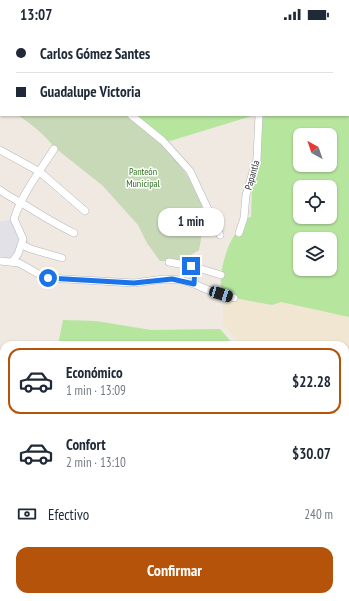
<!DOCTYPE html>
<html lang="es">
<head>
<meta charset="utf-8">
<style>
  :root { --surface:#fff; --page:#f6f6f7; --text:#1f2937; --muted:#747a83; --line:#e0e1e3; --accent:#b45309 }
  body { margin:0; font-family:"PT Sans Narrow",sans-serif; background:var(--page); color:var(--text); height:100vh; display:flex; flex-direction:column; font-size:15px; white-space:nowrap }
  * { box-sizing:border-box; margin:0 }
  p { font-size:13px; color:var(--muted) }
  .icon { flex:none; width:22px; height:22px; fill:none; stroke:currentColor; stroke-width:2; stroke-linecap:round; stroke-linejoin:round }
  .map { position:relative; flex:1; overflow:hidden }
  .panel { position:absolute; left:0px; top:313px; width:349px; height:260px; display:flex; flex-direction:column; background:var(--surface); border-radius:12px 12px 0 0; box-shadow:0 1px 3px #0004 }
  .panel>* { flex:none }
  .guide { position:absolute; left:0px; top:0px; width:349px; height:88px; box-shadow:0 1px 3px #0004; display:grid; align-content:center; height:88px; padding:0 16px; background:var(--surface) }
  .needle { width:26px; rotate:320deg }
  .buttons { position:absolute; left:293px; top:100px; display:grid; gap:8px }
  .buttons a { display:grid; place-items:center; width:44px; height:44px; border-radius:8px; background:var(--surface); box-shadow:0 1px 3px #0004; font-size:20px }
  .end { position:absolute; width:18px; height:18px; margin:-9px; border:5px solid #1a73e8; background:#fff; box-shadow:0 0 0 2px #fff }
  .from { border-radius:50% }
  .bubble { position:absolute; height:28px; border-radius:12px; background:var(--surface); box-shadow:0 1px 3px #0004; font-size:13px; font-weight:700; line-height:28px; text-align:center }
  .car { position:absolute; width:12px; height:24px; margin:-12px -6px; border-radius:5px; box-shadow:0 0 3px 1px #0007; background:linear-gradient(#222 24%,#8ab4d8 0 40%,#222 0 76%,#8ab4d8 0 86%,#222 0) }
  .guide b { display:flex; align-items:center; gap:14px; height:38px; font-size:15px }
  .guide b+b { border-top:1px solid var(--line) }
  .guide i { width:10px; height:10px; background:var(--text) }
  ul { padding:7px 0 0; list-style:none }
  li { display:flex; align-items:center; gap:12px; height:66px; margin:0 8px 6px; padding:0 8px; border:2px solid transparent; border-radius:12px }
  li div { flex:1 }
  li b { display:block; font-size:15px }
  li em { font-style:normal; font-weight:700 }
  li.active { border-color:var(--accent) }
  li>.icon { width:36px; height:36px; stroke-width:1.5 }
  .pay { display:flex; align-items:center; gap:10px; height:44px; padding:0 16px; font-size:15px }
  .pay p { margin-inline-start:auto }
  .cta { display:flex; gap:8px; margin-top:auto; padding:8px 16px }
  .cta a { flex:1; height:46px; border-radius:12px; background:var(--accent); color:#fff; font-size:16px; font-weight:700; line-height:46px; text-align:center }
  .status { display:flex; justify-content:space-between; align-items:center; height:28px; padding:0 20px; background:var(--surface); direction:ltr }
  .status svg { height:11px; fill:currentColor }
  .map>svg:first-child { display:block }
</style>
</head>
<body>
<div class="status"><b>13:07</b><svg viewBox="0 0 49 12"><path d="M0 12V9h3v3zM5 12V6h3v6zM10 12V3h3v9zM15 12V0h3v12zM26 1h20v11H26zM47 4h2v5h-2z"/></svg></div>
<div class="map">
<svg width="349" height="573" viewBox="0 0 349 573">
  <rect width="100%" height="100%" fill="#efe9e1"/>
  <!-- industrial -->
  <path fill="#e3e1e8" d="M16,190L32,220L18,224L12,232H0V194Z"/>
  <!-- education -->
  <path fill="#f0e6d1" d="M234,270L272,277L281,274L349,289V340L345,359V317H241L223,296V273H232Z"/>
  <!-- green -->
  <g fill="#b6e59e" fill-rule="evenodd">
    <path d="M348,25H349V289L281,274L272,277L234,270L232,273H223C218,254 222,235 229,217C233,208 240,199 246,190L251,189L252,160L261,133L262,87H348ZM300,107H330V137H300ZM300,159H330V189H300ZM300,211H330V241H300Z"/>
    <path d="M134,87H255L170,113L164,111Z"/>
    <path d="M63,292L96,293L151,302L220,301L234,317H58Z"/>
    <path d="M345,564L349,569V573H228L241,569H345Z"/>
  </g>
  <!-- cemetery -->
  <path fill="#c8d9b8" d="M18,87H126L153,107L180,137L189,150L202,177L201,211L199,222L189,228L190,230L179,235L171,233H160L147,215L138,197L103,158L54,119C44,106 31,96 18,87Z"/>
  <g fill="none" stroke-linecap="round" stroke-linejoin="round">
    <!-- minor casing -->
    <g stroke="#b4b7c1" stroke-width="8">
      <g id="minor">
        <path d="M69,0V1"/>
        <path d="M15,1L17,0"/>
        <path d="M263,1V0"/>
        <path d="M0,5H1"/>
        <path d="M131,87L163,113L190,143L220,207"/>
        <path d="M0,122L40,144L85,183"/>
        <path d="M0,162C8,168 16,172 25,177C41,187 57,197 74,205"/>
        <path d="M239,205L244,190L246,167L257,131L259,87"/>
        <path d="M22,217L31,221L62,230"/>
        <path d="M0,233L19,235L42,248L48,250L134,255L164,251L181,252L194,256L213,264L234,270"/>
        <path d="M12,234L18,226L23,211L14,191C22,166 40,143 54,121"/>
        <path d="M169,234L195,239L221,247"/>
        <path d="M194,256L195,239"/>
        <path d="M0,358L4,360"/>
        <path d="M345,418L349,420"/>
        <path d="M345,451L349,436"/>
        <path d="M0,481H4"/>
        <path d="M345,491L349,492"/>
        <path d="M0,521L4,522"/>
        <path d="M345,532L349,534"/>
        <path d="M180,569L186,573"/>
        <path d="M206,573L207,569"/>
      </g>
    </g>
    <!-- minor -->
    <use href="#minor" stroke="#fff" stroke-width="7"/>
  </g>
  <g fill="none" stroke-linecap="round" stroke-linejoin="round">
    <!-- route -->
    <path stroke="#1a73e8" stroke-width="5" d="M48,250L134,255L172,251L194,256L195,239L191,238"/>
  </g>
  <g text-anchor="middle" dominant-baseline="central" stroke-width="3" stroke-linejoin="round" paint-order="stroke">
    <!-- park labels -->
    <g font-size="10" fill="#2c6e1b" stroke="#fff">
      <text x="143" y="143">Panteón<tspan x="143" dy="12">Municipal</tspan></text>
    </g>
    <!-- street labels -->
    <g font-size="10" fill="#2e2e2e" stroke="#fff">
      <text transform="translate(252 147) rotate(-74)">Papantla</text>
    </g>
  </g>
</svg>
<div class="buttons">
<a><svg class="needle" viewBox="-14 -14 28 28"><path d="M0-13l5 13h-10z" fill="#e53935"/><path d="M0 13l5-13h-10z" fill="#747a83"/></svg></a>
<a><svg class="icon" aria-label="locate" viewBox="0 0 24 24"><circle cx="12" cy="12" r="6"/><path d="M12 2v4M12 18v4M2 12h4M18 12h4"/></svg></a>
<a><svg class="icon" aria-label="layers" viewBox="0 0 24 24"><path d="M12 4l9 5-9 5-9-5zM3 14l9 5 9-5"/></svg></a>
</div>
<i class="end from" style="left:48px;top:250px"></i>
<i class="end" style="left:191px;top:238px"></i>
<div class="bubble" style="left:158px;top:180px;width:66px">1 min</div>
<i class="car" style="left:221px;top:266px;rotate:107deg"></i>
<div class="guide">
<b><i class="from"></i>Carlos Gómez Santes</b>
<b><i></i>Guadalupe Victoria</b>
</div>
<section class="panel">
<ul>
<li class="active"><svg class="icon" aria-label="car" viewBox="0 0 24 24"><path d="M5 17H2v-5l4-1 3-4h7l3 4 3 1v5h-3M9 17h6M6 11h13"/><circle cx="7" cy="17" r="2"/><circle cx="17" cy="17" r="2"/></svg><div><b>Económico</b><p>1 min · 13:09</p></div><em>$22.28</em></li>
<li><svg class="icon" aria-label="car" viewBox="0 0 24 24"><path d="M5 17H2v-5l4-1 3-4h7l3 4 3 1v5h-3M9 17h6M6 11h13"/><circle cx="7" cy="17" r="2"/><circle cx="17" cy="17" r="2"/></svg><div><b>Confort</b><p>2 min · 13:10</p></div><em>$30.07</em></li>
</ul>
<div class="pay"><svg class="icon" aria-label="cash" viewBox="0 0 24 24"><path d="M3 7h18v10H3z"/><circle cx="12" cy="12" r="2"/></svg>Efectivo<p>240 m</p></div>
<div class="cta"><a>Confirmar</a></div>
</section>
</div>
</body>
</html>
